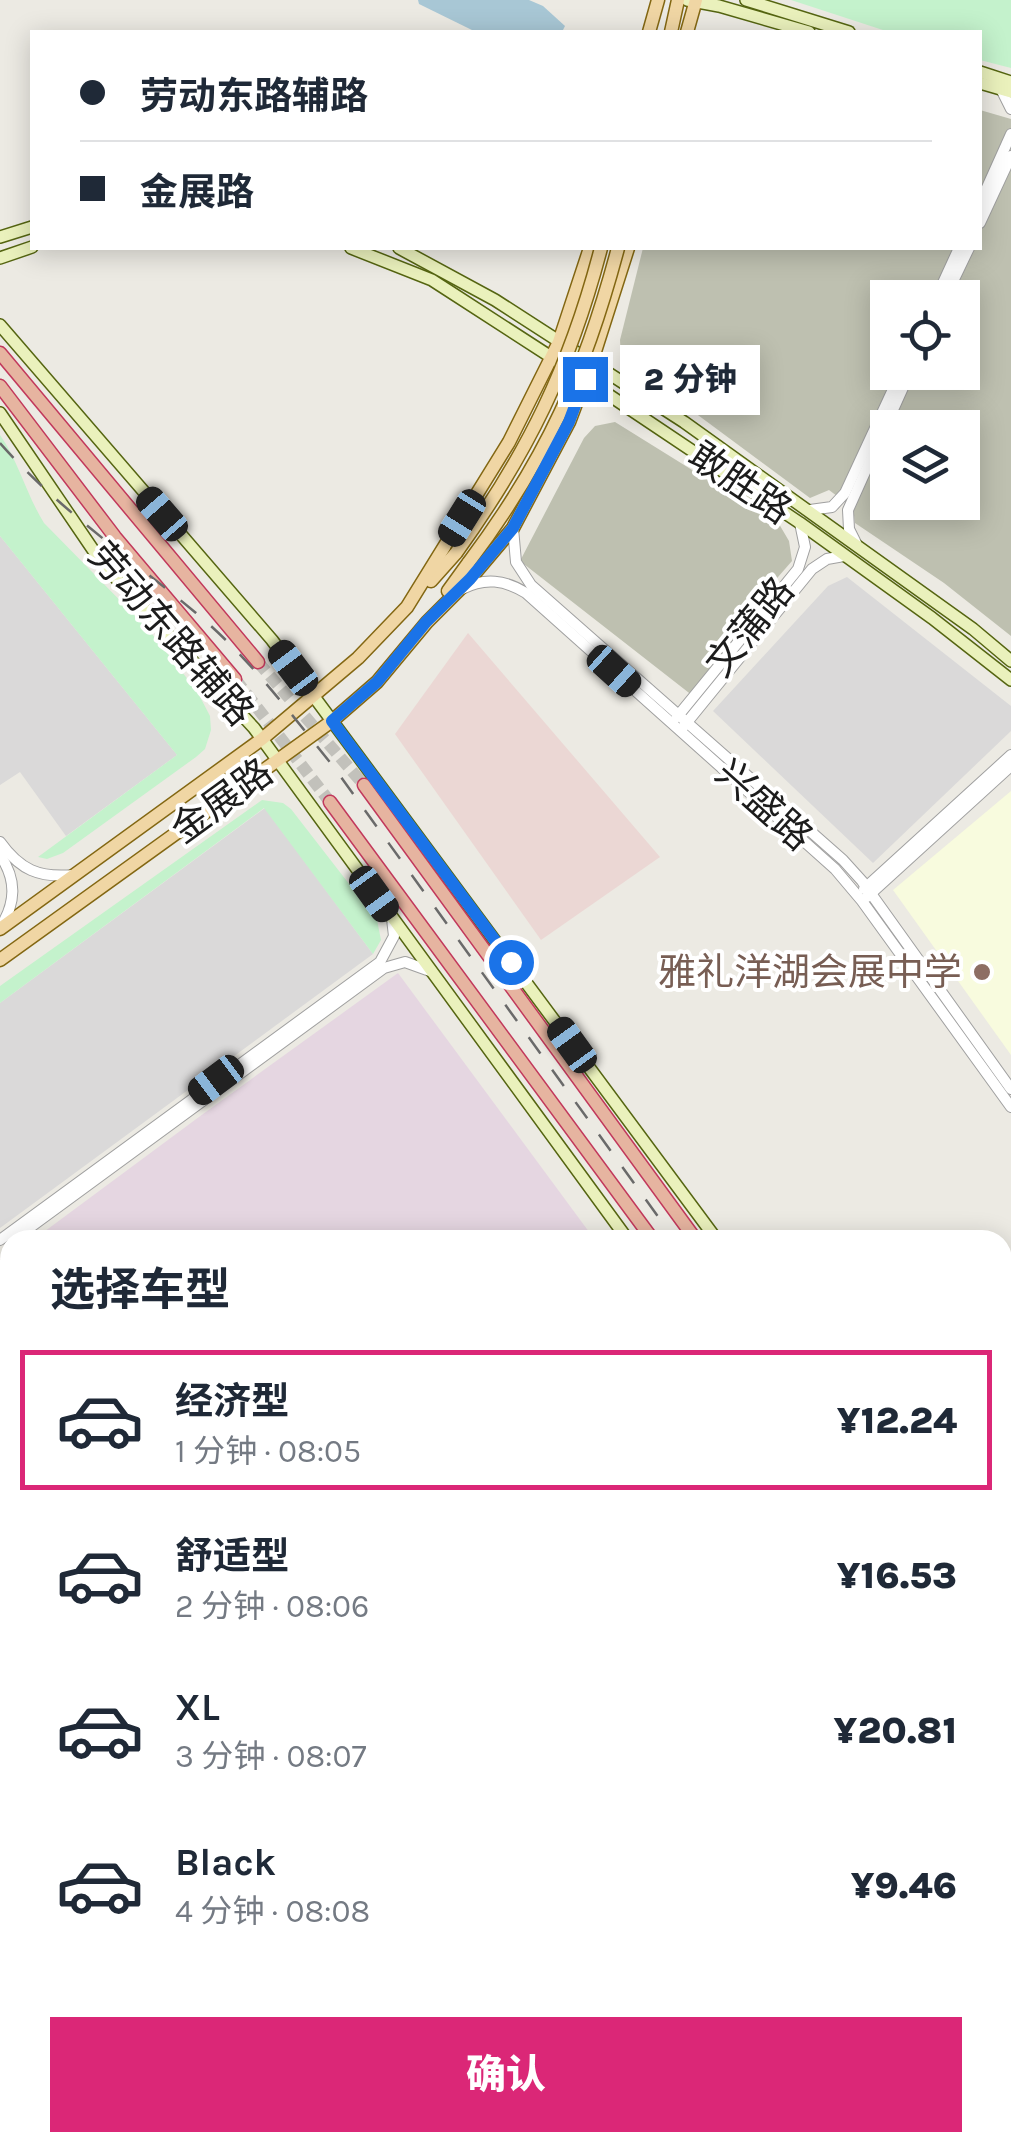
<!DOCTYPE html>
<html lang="zh">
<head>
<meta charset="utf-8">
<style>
  :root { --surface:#fff; --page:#f2f2f3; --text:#1f2937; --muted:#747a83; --line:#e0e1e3; --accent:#db2777 }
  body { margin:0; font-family:Karla,"Noto Sans SC",sans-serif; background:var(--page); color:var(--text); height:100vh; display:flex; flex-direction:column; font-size:38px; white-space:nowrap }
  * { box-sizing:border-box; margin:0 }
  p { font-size:32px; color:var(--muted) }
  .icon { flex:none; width:55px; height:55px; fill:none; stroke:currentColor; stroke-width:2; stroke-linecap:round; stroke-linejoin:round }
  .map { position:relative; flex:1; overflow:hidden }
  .details { position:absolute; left:0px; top:1230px; width:1012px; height:922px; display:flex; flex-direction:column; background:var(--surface); border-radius:30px 30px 0 0; box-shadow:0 5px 25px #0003 }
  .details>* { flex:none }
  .guide { position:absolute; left:30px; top:30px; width:952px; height:220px; border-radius:0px; box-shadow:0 5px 25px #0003; display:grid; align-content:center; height:220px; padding:0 50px; background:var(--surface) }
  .tools { position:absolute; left:870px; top:280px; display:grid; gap:20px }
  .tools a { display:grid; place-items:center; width:110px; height:110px; border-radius:0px; background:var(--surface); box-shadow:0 5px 25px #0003; font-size:50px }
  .end { position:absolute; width:45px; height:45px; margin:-22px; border:12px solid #1a73e8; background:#fff; box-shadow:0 0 0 5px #fff }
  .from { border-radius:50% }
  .bubble { position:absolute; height:70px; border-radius:0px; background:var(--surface); box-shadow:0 5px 25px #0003; font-size:32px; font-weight:800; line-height:70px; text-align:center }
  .car { position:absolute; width:30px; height:60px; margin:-30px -15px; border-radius:12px; box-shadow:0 0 8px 2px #0007; background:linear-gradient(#222 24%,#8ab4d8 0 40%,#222 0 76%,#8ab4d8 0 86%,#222 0) }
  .guide b { display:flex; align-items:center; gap:35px; height:95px; font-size:38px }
  .guide b+b { border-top:2px solid var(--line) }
  .guide i { width:25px; height:25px; background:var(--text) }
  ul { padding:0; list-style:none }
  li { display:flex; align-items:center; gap:30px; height:140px; margin:0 20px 15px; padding:0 30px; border:5px solid transparent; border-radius:0px }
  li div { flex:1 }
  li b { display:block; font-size:38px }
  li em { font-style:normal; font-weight:800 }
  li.on { border-color:var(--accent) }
  li>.icon { width:90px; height:90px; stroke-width:1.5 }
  h2 { padding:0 50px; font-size:45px; line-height:120px }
  .primary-button { display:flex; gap:20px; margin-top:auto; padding:20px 50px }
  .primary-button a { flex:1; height:115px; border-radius:0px; background:var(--accent); color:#fff; font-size:40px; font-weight:800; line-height:115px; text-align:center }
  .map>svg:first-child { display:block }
</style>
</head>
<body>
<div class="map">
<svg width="1011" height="2152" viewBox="0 0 1011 2152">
  <rect width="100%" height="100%" fill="#eceae3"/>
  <!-- residential -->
  <g fill="#dad9d9">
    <path d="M0,536L177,755L66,836L20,772L0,785Z"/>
    <path d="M847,577L1011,706V731L873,863L713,711L828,586Z"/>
    <path d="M265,808L373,954L0,1228V1003Z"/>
  </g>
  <!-- commercial -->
  <path fill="#ebd7d4" d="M468,633L660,857L541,940L395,734Z"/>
  <!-- industrial -->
  <g fill="#e5d6e1">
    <path d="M398,973L595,1240H33L203,1114Z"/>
    <path d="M10,1256V1930L0,1937V1264Z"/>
  </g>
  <!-- education -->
  <path fill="#f8fbde" d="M1011,791V1055L893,890Z"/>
  <!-- construction -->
  <g fill="#bec0b0" fill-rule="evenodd">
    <path d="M980,110L1011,119V636L944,583L855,523L853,508L829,490L810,498L621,358L620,340L643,248H980ZM888,298H962V372H888ZM888,428H962V502H888Z"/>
    <path d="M615,422L779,524L789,541L792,561L764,593L693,696L520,561L584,438L595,426Z"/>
  </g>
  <!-- park -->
  <g fill="#c4f2cc">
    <path d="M791,0H1011V68L980,60V32H889Z"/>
    <path d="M0,435C19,462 26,494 44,523L148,629L197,691L210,716L211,730L205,749L196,757L63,853L47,859L38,857L177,755L0,536Z"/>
    <path d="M262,800L283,803L291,809L377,920L381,940L373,954L264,808L0,1003V986Z"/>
  </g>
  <!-- water -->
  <path fill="#a8c7d5" d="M418,0H529L543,6L565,26L562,32H476L419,4Z"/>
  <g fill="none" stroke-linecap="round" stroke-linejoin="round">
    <!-- trunk-tunnel -->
    <g stroke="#c2c1bb" stroke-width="12" stroke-dasharray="12 6" stroke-linecap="butt">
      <path d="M258,662L364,785"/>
      <path d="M235,679L330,802"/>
    </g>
    <!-- minor casing -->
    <g stroke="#a0a0a0" stroke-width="10">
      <g id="minor">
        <path d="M0,1964L10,1960"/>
        <path d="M305,2152L309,2142"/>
      </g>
    </g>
    <!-- tertiary casing -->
    <g stroke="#a0a0a0" stroke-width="12">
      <g id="tertiary">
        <path d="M1001,89L1011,109"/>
        <path d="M980,203L1011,134"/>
        <path d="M980,223L1011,156"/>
        <path d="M936,298L959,248"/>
        <path d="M945,298L969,248"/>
        <path d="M810,510L832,507L845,493L901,372"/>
        <path d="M513,528L516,562L531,585L843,860L862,881L1011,1089"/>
        <path d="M856,543L849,529L848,510L910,372"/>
        <path d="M462,589C485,577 505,580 526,593L835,869L862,901L1011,1107"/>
        <path d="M677,717L798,569L805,547L800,523"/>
        <path d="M684,726L812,569L827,559L844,556"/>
        <path d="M0,842C20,870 39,878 73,875"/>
        <path d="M0,855C17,880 16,903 0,928"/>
        <path d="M864,889L1011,755"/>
        <path d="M867,897L1011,766"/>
        <path d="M0,1240L380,962L394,936L392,919"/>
        <path d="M13,1240L384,968L405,962L430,971"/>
        <path d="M0,2145L5,2152"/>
      </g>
    </g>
    <!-- secondary casing -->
    <g stroke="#556511" stroke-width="14">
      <g id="secondary">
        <path d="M687,0L719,6L809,32"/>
        <path d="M746,0L849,32"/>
        <path d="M980,72L1011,82"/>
        <path d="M980,83L1011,92"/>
        <path d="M0,237L32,227"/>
        <path d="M351,248L432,280L585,379L800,523L932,618L1011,680"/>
        <path d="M399,248L495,300L684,422L973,629L1011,661"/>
        <path d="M0,258L32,247"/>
        <path d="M0,325L272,640L717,1240"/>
        <path d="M0,413L102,563L254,728L628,1240"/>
        <path d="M0,1266L10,1280"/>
        <path d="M0,1284L10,1298"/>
        <path d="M1002,1637L1011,1649"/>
        <path d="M1002,1755L1011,1767"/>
        <path d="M613,2142L624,2152"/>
      </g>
    </g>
    <!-- primary casing -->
    <g stroke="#836712" stroke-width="15">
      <g id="primary">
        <path d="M649,32L658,0"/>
        <path d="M671,32L678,0"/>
        <path d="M687,32L696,0"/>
        <path d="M431,581L456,553"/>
        <path d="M448,591L469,562"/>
        <path d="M0,929L262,739L358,658L407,607L509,442L559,342L590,248"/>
        <path d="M0,960L332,721L377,682L427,622L470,579L513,528L569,422L591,364L628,248"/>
        <path d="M1002,1876L1011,1870"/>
        <path d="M1002,1906L1011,1900"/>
        <path d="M631,2152L644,2142"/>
        <path d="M671,2152L683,2142"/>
      </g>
    </g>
    <!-- trunk casing -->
    <g stroke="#c2395c" stroke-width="15">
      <g id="trunk">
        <path d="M0,353L258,662"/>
        <path d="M0,386L115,537L235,679"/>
        <path d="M364,785L696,1240"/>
        <path d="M330,802L653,1240"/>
        <path d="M1002,1670L1011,1682"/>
        <path d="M1002,1723L1011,1735"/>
      </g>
    </g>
    <!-- minor -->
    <use href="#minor" stroke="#fff" stroke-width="8"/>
    <!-- tertiary -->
    <use href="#tertiary" stroke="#fff" stroke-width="10"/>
    <!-- secondary -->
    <use href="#secondary" stroke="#eaf1bc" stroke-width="11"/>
    <!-- primary -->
    <use href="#primary" stroke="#f0d6a4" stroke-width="12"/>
    <!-- trunk -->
    <use href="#trunk" stroke="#e6b4a0" stroke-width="12"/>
    <!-- rail -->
    <g stroke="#6a6a6a" stroke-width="2.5" stroke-dasharray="20 20" stroke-linecap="butt">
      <path d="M0,443C58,509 129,557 196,613C248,656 290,713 333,766L675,1240"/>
      <path d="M1002,1694L1011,1706"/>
    </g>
    <!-- primary-bridge casing -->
    <g stroke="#836712" stroke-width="15" stroke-linecap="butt">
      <g id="primary-bridge">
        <path d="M456,553C528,453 570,367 601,248"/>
        <path d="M469,562C547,458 585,372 618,248"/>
      </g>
    </g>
    <!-- primary-bridge -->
    <use href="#primary-bridge" stroke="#f0d6a4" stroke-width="12"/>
  </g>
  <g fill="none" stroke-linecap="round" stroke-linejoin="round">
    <!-- route -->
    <path stroke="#1a73e8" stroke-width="12" d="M511,962L332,721L377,682L426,622L470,579L513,528L569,422L585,379"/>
  </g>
  <!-- markers -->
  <circle fill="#8d6e63" stroke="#fff" stroke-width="4" cx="982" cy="972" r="10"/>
  <g text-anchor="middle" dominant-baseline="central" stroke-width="8" stroke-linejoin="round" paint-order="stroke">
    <!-- street labels -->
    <g font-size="38" fill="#1c1c1c" stroke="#fff">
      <text transform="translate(740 483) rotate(34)">敢胜路</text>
      <text transform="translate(750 627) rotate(-51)">文蒲路</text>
      <text transform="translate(171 634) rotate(49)">劳动东路辅路</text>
      <text transform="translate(222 801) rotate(-36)">金展路</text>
      <text transform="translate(764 805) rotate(42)">兴盛路</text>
    </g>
    <!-- education labels -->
    <g font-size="38" fill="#785e54" stroke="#fff" text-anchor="end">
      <text x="962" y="972">雅礼洋湖会展中学</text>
    </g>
  </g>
</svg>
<div class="tools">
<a><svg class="icon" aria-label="locate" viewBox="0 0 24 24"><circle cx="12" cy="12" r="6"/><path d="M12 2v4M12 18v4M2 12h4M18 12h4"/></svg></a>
<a><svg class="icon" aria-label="layers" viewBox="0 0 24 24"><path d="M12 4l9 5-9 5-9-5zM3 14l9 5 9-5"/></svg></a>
</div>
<i class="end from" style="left:511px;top:962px"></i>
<i class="end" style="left:585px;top:379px"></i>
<div class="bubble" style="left:620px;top:345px;width:140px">2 分钟</div>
<i class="car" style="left:162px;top:514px;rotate:319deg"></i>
<i class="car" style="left:462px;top:518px;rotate:212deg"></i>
<i class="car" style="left:293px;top:668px;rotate:323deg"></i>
<i class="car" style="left:614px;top:671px;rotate:132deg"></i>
<i class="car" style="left:374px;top:894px;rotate:144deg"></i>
<i class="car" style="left:572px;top:1045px;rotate:324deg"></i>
<i class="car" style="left:216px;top:1080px;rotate:233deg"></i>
<div class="guide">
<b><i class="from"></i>劳动东路辅路</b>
<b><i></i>金展路</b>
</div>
<section class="details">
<h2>选择车型</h2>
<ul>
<li class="on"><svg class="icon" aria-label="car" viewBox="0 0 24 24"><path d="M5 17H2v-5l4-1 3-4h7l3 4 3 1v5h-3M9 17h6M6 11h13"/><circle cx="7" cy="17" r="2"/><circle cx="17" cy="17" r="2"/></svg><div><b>经济型</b><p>1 分钟 · 08:05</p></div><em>¥12.24</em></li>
<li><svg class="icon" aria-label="car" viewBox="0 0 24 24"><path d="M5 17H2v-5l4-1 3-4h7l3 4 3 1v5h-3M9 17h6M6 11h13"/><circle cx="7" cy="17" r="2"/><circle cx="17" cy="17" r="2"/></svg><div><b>舒适型</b><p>2 分钟 · 08:06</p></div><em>¥16.53</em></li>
<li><svg class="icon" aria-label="car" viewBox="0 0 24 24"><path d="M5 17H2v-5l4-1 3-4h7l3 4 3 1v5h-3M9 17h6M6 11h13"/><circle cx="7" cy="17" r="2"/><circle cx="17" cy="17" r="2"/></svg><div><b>XL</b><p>3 分钟 · 08:07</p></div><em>¥20.81</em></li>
<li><svg class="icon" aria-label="car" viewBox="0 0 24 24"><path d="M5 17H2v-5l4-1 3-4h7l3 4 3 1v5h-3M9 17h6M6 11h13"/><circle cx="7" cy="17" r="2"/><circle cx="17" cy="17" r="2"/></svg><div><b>Black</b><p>4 分钟 · 08:08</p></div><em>¥9.46</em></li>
</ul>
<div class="primary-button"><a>确认</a></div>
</section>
</div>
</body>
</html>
